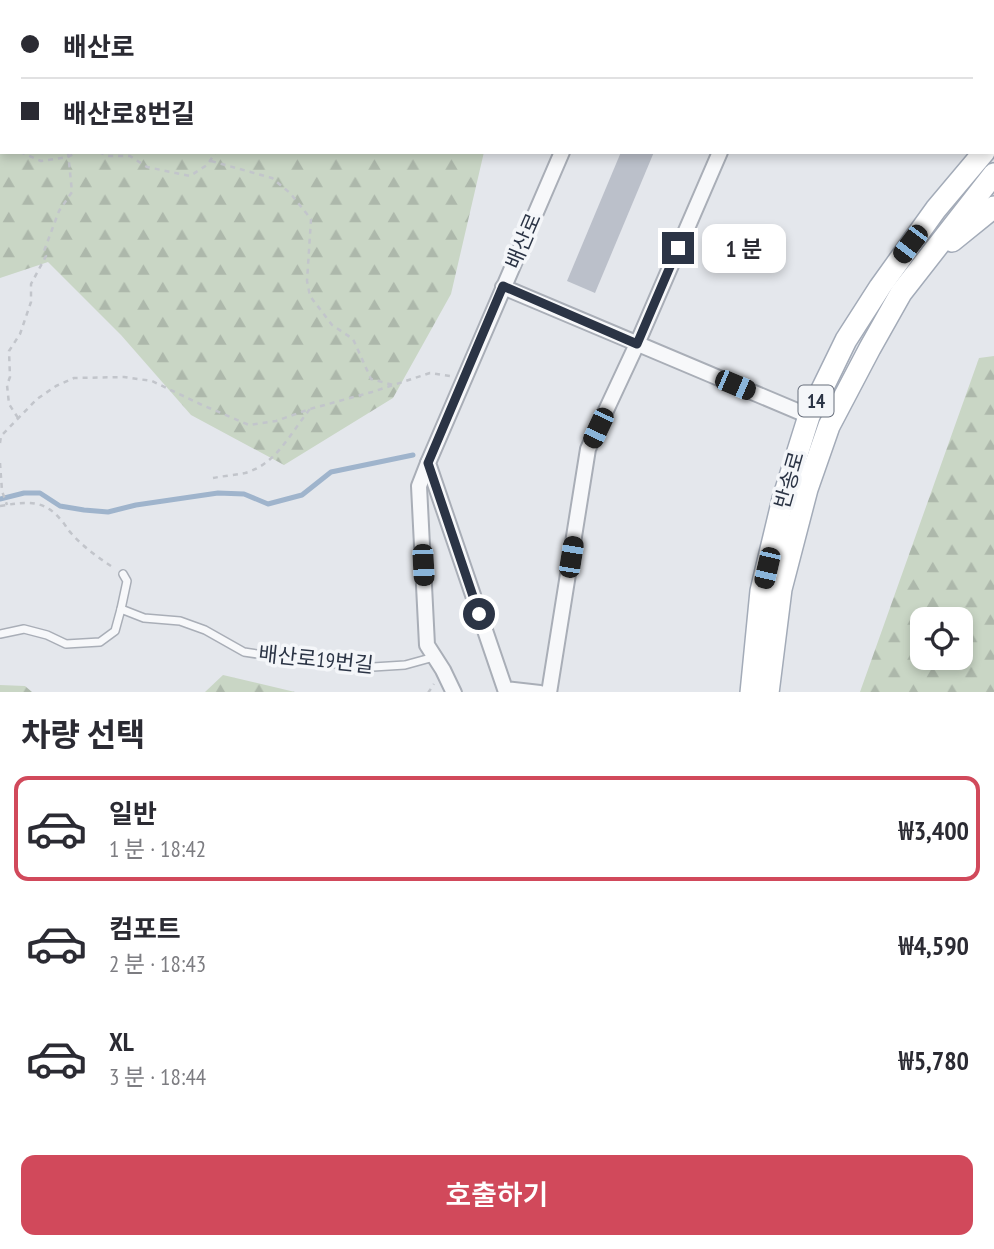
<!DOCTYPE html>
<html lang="ko">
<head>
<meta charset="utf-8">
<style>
  :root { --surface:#fff; --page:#f2f2f3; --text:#2b2b33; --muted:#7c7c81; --line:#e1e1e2; --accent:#d1495b }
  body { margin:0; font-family:"PT Sans Narrow","Noto Sans KR",sans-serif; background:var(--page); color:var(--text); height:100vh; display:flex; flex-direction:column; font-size:26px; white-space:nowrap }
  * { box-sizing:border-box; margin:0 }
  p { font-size:23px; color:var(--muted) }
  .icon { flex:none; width:38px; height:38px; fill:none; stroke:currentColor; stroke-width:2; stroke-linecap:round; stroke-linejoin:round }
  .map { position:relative; height:692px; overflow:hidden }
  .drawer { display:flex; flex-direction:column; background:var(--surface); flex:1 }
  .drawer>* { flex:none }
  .top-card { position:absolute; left:0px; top:0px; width:994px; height:154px; box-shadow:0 4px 10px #0003; display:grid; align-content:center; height:154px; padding:0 21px; background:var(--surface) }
  .buttons { position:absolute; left:910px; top:607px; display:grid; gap:14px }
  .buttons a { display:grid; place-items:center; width:63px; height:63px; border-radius:14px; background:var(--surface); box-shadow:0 4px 10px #0003; font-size:35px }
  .end { position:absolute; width:32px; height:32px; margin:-16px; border:9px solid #2b3445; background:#fff; box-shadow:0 0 0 4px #fff }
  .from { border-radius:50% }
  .bubble { position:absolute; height:49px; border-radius:14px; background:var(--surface); box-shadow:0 4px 10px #0003; font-size:23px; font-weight:600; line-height:49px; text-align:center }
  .car { position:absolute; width:21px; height:42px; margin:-21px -10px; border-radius:9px; box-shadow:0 0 5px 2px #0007; background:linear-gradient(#222 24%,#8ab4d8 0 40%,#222 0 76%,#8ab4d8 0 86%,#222 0) }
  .top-card b { display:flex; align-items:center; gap:24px; height:66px; font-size:26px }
  .top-card b+b { border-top:2px solid var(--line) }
  .top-card i { width:18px; height:18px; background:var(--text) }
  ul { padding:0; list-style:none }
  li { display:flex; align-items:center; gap:21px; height:105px; margin:0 14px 10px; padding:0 7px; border:4px solid transparent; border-radius:14px }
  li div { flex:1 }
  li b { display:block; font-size:26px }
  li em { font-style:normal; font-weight:600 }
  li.on { border-color:var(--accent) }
  li>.icon { width:63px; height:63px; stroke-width:1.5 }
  h2 { padding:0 21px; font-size:32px; line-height:84px }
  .primary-button { display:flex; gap:14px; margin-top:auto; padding:14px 21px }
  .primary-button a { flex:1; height:80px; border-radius:14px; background:var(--accent); color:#fff; font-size:28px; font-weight:600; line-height:80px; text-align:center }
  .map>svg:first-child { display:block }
</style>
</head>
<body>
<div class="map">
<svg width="994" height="693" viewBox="0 0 994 693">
  <defs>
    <pattern id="forest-firs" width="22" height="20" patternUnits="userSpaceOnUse" patternTransform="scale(1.75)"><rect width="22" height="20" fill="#c9d6c5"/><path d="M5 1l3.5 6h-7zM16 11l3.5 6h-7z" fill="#adb8ab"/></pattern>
  </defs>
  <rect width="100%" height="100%" fill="#e4e7ec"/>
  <!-- forest -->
  <g fill="url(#forest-firs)" fill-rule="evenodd">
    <path d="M38,0H591L590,2H37Z"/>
    <path d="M2,27V152H484L451,294L393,398L284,465L191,415L121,335L48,262L0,278V28Z"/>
    <path d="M994,356V692H860L979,358ZM922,620H961V658H922Z"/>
    <path d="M223,675L295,692H205Z"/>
    <path d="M0,685L25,686L32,692H0Z"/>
  </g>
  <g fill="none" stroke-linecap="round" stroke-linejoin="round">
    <!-- stream -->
    <path stroke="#9fb4cc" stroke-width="5" d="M0,499L24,493H40L60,506L84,510L108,512L136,505L218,493L244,494L268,504L302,495L331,472L413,455"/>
  </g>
  <!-- building -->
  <path fill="#bbc0ca" d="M621,152H654L595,293L567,281Z"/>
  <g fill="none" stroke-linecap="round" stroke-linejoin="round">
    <!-- service casing -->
    <g stroke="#a9aeb7" stroke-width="10">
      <g id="service">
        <path d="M121,609L127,581L123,574"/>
        <path d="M0,634L24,629L47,635L66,644L100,642L115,631L121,609L144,618L180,621L205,630L244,652L303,661L373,667L405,665L434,657"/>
      </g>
    </g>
    <!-- minor casing -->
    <g stroke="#a9aeb7" stroke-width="18">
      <g id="minor">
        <path d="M634,0L638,2"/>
        <path d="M784,2L785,0"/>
        <path d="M966,2L967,0"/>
        <path d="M503,287L809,416"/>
        <path d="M428,463L419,486L427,645L443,670L454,693"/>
        <path d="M540,693L505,689L428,463L562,152"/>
        <path d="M549,693L588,449L637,344L720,152"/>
      </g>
    </g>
    <!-- secondary casing -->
    <g stroke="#a9aeb7" stroke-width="23">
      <path id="secondary" d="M993,142H994"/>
    </g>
    <!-- primary casing -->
    <g stroke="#a3abb8" stroke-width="24">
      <g id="primary">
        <path d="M952,241L994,207"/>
        <path d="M751,693L761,591L783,499L809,416L846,340L880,287L936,209L984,152"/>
        <path d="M768,693L781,589L807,489L829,426L870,348L901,293L994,174"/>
      </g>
    </g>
    <!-- path -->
    <g stroke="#c2c5cb" stroke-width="2.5" stroke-dasharray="5 5" stroke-linecap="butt">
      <path d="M50,2L51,0"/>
      <path d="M298,2L300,0"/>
      <path d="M0,149L2,150"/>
      <path d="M20,152L41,161L68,157L77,152"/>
      <path d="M99,152L108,156H130L147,167L190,176L207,165L216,152"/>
      <path d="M211,161L272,178L290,193L311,219L307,281L310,296L332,325L353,339L371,379L393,385"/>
      <path d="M18,418L9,404L7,385L10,377L9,351L20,334L31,302V284L46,256L44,251L59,211L72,192L68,152"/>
      <path d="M0,443L1,436L37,399L56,386L74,378L124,377L152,381L200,404L249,425L276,421L310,409L372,392L430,373L450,376"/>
      <path d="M0,463L2,491L7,505"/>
      <path d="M213,478C223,476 235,475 245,473C277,464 291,432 310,409"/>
      <path d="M0,506C25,502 43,498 61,520C65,524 67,529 71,533C83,547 99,558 114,568"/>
      <path d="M428,693L434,684"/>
    </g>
    <!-- service -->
    <use href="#service" stroke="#f7f8fa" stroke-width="7"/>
    <!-- minor -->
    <use href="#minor" stroke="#f7f8fa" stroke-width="14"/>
    <!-- secondary -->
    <use href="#secondary" stroke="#fff" stroke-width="19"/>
    <!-- primary -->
    <use href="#primary" stroke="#fff" stroke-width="21"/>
  </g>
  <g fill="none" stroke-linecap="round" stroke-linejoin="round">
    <!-- route -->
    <path stroke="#2b3445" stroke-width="9" d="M479,614L428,463L503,286L637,344L678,248"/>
  </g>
  <g text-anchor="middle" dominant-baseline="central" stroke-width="7" stroke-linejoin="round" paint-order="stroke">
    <!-- shield labels -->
    <rect fill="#f4f6f9" stroke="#676e7b" stroke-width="2" x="798.5" y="385.5" width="35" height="31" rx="5"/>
    <g font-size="19" font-weight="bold" fill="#2b3445">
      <text x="816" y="401">14</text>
    </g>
    <!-- street labels -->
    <g font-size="21" fill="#2b3445" stroke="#f4f6f9">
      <text transform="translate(523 241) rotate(-67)">배산로</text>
      <text transform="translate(789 480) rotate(-74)">반송로</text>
      <text transform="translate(316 659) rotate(6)">배산로19번길</text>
    </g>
  </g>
</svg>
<div class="buttons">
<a><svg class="icon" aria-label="locate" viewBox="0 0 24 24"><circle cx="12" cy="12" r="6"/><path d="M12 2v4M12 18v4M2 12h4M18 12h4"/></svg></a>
</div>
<i class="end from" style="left:479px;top:614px"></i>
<i class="end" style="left:678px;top:248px"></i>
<div class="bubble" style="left:702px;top:224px;width:84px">1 분</div>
<i class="car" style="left:910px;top:244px;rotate:217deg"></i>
<i class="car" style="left:735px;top:385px;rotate:113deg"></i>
<i class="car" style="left:598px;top:428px;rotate:205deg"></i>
<i class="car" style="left:571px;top:557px;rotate:9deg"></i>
<i class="car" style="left:423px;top:565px;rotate:177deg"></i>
<i class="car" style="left:767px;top:568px;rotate:193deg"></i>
<div class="top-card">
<b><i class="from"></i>배산로</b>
<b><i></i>배산로8번길</b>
</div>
</div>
<section class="drawer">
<h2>차량 선택</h2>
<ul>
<li class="on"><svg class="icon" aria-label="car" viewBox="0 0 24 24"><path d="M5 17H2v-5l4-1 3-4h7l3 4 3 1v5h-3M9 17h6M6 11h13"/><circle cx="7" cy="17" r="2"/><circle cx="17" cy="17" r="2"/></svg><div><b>일반</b><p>1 분 · 18:42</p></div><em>₩3,400</em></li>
<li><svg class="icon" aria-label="car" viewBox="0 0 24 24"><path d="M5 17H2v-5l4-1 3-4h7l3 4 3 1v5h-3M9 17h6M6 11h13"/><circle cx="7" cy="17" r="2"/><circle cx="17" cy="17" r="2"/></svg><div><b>컴포트</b><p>2 분 · 18:43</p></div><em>₩4,590</em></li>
<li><svg class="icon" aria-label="car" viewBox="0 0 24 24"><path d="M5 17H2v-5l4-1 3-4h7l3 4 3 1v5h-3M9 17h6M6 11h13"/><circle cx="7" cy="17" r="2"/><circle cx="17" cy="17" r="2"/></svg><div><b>XL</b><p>3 분 · 18:44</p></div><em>₩5,780</em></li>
</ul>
<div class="primary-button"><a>호출하기</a></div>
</section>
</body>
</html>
